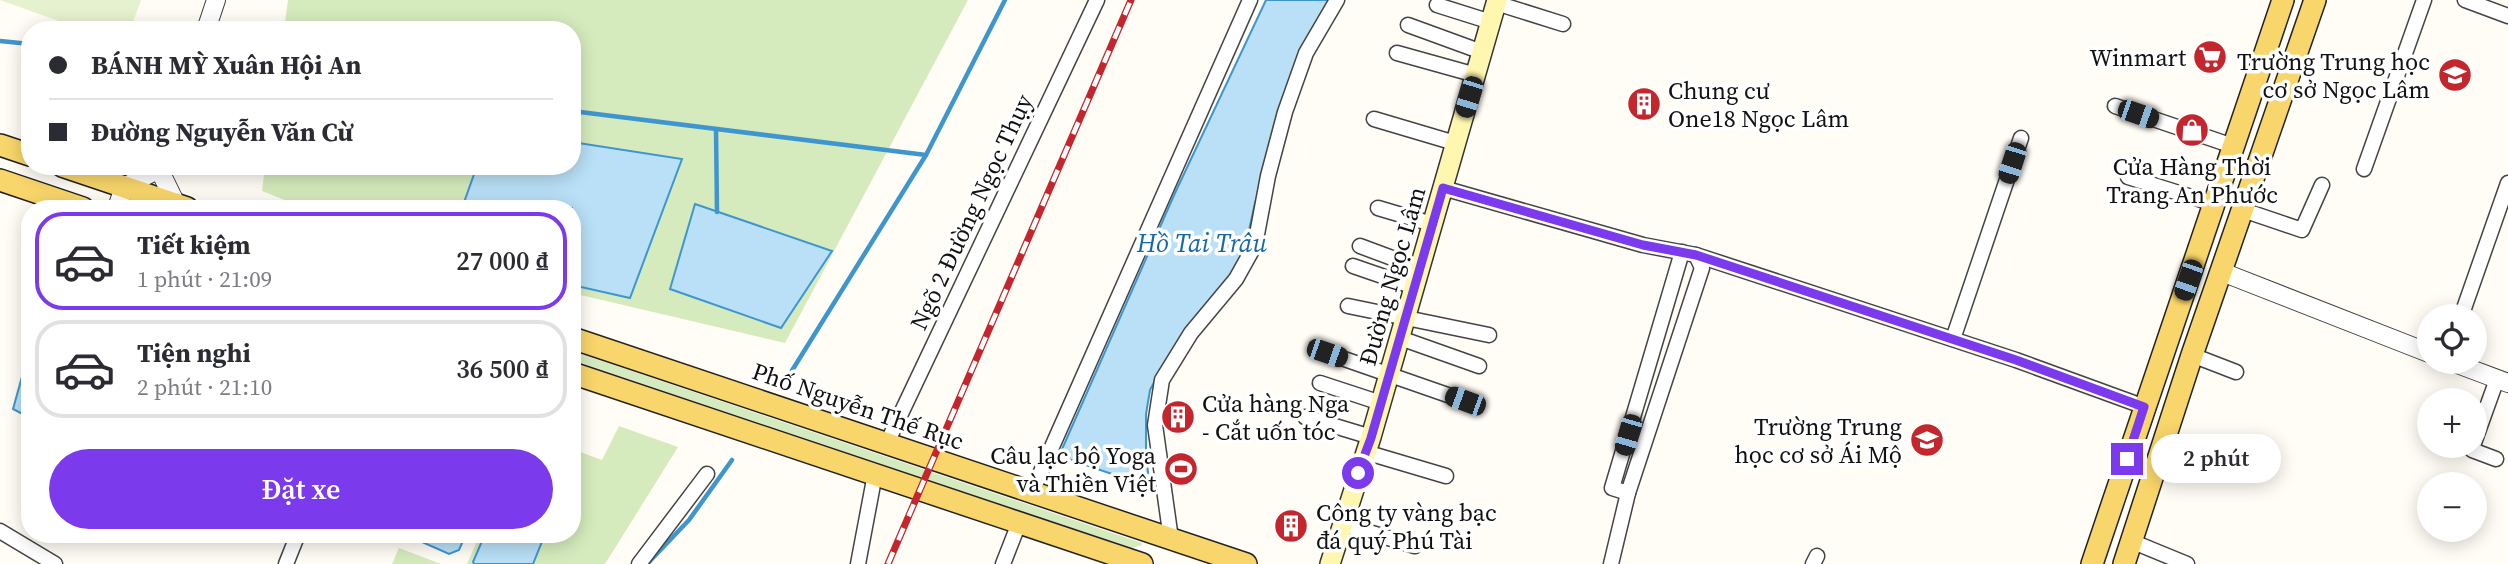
<!DOCTYPE html>
<html lang="vi">
<head>
<meta charset="utf-8">
<style>
  :root { --surface:#fff; --page:#f7f7f7; --text:#2b2b33; --muted:#7c7c81; --line:#e1e1e2; --accent:#7c3aed }
  body { margin:0; font-family:"Source Serif 4",serif; background:var(--page); color:var(--text); height:100vh; display:flex; flex-direction:column; font-size:26px; white-space:nowrap }
  * { box-sizing:border-box; margin:0 }
  p { font-size:23px; color:var(--muted) }
  .icon { flex:none; width:38px; height:38px; fill:none; stroke:currentColor; stroke-width:2; stroke-linecap:round; stroke-linejoin:round }
  .map { position:relative; flex:1; overflow:hidden }
  .panel { position:absolute; left:21px; top:200px; width:560px; height:343px; display:flex; flex-direction:column; background:var(--surface); border-radius:28px; box-shadow:0 4px 18px #0003 }
  .panel>* { flex:none }
  .banner { position:absolute; left:21px; top:21px; width:560px; height:154px; border-radius:28px; box-shadow:0 4px 18px #0003; display:grid; align-content:center; height:154px; padding:0 28px; background:var(--surface) }
  .fabs { position:absolute; left:2417px; top:304px; display:grid; gap:14px }
  .fabs a { display:grid; place-items:center; width:70px; height:70px; border-radius:50%; background:var(--surface); box-shadow:0 4px 18px #0003; font-size:35px }
  .end { position:absolute; width:32px; height:32px; margin:-16px; border:9px solid #7c3aed; background:#fff; box-shadow:0 0 0 4px #fff }
  .from { border-radius:50% }
  .bubble { position:absolute; height:49px; border-radius:24px; background:var(--surface); box-shadow:0 4px 18px #0003; font-size:23px; font-weight:600; line-height:49px; text-align:center }
  .car { position:absolute; width:21px; height:42px; margin:-21px -10px; border-radius:9px; box-shadow:0 0 5px 2px #0007; background:linear-gradient(#222 24%,#8ab4d8 0 40%,#222 0 76%,#8ab4d8 0 86%,#222 0) }
  .banner b { display:flex; align-items:center; gap:24px; height:66px; font-size:26px }
  .banner b+b { border-top:2px solid var(--line) }
  .banner i { width:18px; height:18px; background:var(--text) }
  ul { padding:12px 0 0; list-style:none }
  li { display:flex; align-items:center; gap:21px; height:98px; margin:0 14px 10px; padding:0 14px; border:4px solid var(--line); border-radius:28px }
  li div { flex:1 }
  li b { display:block; font-size:26px }
  li em { font-style:normal; font-weight:600 }
  li.current { border-color:var(--accent) }
  li>.icon { width:63px; height:63px; stroke-width:1.5 }
  .primary-button { display:flex; gap:14px; margin-top:auto; padding:14px 28px }
  .primary-button a { flex:1; height:80px; border-radius:42px; background:var(--accent); color:#fff; font-size:28px; font-weight:600; line-height:80px; text-align:center }
  .map>svg:first-child { display:block }
</style>
</head>
<body>
<div class="map">
<svg width="2508" height="564" viewBox="0 0 2508 564">
  <rect width="100%" height="100%" fill="#fffdf5"/>
  <!-- green -->
  <g fill="#d5ebbd">
    <path d="M288,0H968L785,343L572,293V208H305L262,191L265,166H572V30H284Z"/>
    <path d="M572,351L1142,543V545L1132,548L572,360Z"/>
    <path d="M619,426L678,447L605,564H467L480,534H572V449L602,460Z"/>
    <path d="M399,548L441,564H392Z"/>
  </g>
  <!-- pitch -->
  <path fill="#e6f2cf" d="M0,0H141L130,30H84Z"/>
  <!-- water -->
  <g fill="#b9e0f7" stroke="#3f96cf" stroke-width="2">
    <path d="M1266,0H1330L1295,67L1255,203L1242,262L1162,367L1150,390L1146,414V457L1150,487L1059,456L1175,193Z"/>
    <path d="M572,142L682,159L630,298L572,285V208H462L477,166H572Z"/>
    <path d="M695,204L832,251L781,328L670,289Z"/>
    <path d="M30,348V418L13,409Z"/>
    <path d="M404,534H466L459,550L449,554Z"/>
    <path d="M485,534H545L533,564H474L473,562Z"/>
  </g>
  <g fill="none" stroke-linecap="round" stroke-linejoin="round">
    <!-- stream -->
    <g stroke="#3f96cf" stroke-width="4.5">
      <path d="M0,41L30,44"/>
      <path d="M572,111L926,155"/>
      <path d="M716,129L717,212"/>
      <path d="M788,377L926,155L1005,0"/>
      <path d="M649,562L689,520L732,460"/>
    </g>
    <!-- minor casing -->
    <g stroke="#444" stroke-width="17">
      <g id="minor">
        <path d="M2465,0L2508,16"/>
        <path d="M1496,3L1563,24"/>
        <path d="M1437,5L1491,22"/>
        <path d="M1408,25L1482,52"/>
        <path d="M1397,53L1476,75"/>
        <path d="M2115,106L2233,146"/>
        <path d="M1374,119L1455,143"/>
        <path d="M2364,169L2424,0"/>
        <path d="M2128,177L2214,204"/>
        <path d="M1443,188L1643,245L1696,255L2016,360L2145,407"/>
        <path d="M1378,208L1432,224"/>
        <path d="M2243,210L2302,230L2322,185"/>
        <path d="M1360,246L1419,268"/>
        <path d="M1353,266L1414,287"/>
        <path d="M1348,306L1489,335"/>
        <path d="M2461,317L2508,183"/>
        <path d="M1400,338L1479,366"/>
        <path d="M1953,339L2021,138"/>
        <path d="M1327,353L1465,401"/>
        <path d="M2192,355L2236,372"/>
        <path d="M1320,383L1381,403"/>
        <path d="M1305,417L1371,437"/>
        <path d="M887,443L1097,0"/>
        <path d="M2474,443L2497,379"/>
        <path d="M2473,446L2472,450L2496,459"/>
        <path d="M1365,452L1446,476"/>
        <path d="M1032,492L1250,0"/>
        <path d="M1628,493L1612,488L1682,252"/>
        <path d="M1342,524L1415,546"/>
        <path d="M0,531L55,564"/>
        <path d="M1171,539L1155,425L1162,380L1191,333L1236,279L1255,245L1268,176L1285,112L1306,53L1337,0"/>
        <path d="M2131,541L2187,564"/>
        <path d="M286,564L298,534"/>
        <path d="M639,564L707,474"/>
        <path d="M858,564L875,474"/>
        <path d="M1003,564L1019,523"/>
        <path d="M1611,564L1628,493L1702,268L1696,255"/>
        <path d="M1813,564L1817,556"/>
      </g>
    </g>
    <!-- tertiary casing -->
    <g stroke="#444" stroke-width="20">
      <g id="tertiary">
        <path d="M206,30L216,0"/>
        <path d="M159,169L176,204L174,208"/>
        <path d="M117,208L124,187L159,169L160,166"/>
        <path d="M2222,272L2429,353"/>
        <path d="M2452,362L2508,383"/>
      </g>
    </g>
    <!-- secondary casing -->
    <g stroke="#333" stroke-width="22">
      <path id="secondary" d="M1330,564L1371,437L1497,0"/>
    </g>
    <!-- primary casing -->
    <g stroke="#222" stroke-width="24">
      <g id="primary">
        <path d="M0,145L30,155"/>
        <path d="M62,166L187,208"/>
        <path d="M0,180L83,208"/>
        <path d="M572,338L1246,564"/>
        <path d="M572,373L1142,564"/>
        <path d="M2092,564L2283,0"/>
        <path d="M2124,564L2192,355L2315,0"/>
      </g>
    </g>
    <!-- minor -->
    <use href="#minor" stroke="#fff" stroke-width="14"/>
    <!-- tertiary -->
    <use href="#tertiary" stroke="#fff" stroke-width="18"/>
    <!-- secondary -->
    <use href="#secondary" stroke="#fff6b0" stroke-width="19"/>
    <!-- primary -->
    <use href="#primary" stroke="#f9d66b" stroke-width="21"/>
    <!-- rail casing -->
    <g stroke="#c4262e" stroke-width="7">
      <path id="rail" d="M888,564L1131,0"/>
    </g>
    <!-- rail -->
    <use href="#rail" stroke="#fff" stroke-width="4.5" stroke-dasharray="13" stroke-linecap="butt"/>
  </g>
  <g fill="none" stroke-linecap="round" stroke-linejoin="round">
    <!-- route -->
    <path stroke="#7c3aed" stroke-width="9" d="M1358,473L1371,438L1443,188L1643,245L1696,255L2016,360L2144,407L2127,459"/>
  </g>
  <!-- icons -->
  <defs>
    <g id="supermarket-disc" transform="scale(1.75)"><circle r="9.5" fill="#c4262e" stroke="#fff"/><path d="M-6-5.5h2.5l.6 2H6L4.5 2H-2.5L-4.4-4H-6ZM-1.5 3.2a1.3 1.3 0 1 0 .1 0ZM3 3.2a1.3 1.3 0 1 0 .1 0Z" fill="#fff"/></g>
    <g id="school-disc" transform="scale(1.75)"><circle r="9.5" fill="#c4262e" stroke="#fff"/><path d="M0-5L7-2L0 1L-7-2ZM-4 1L0 2.5L4 1V4Q0 6-4 4Z" fill="#fff"/></g>
    <g id="building-disc" transform="scale(1.75)"><circle r="9.5" fill="#c4262e" stroke="#fff"/><path d="M-4-6H4V6H1V3H-1V6H-4ZM-2.5-4.3h1.7v1.8h-1.7ZM.8-4.3h1.7v1.8H.8ZM-2.5-1h1.7V.8h-1.7ZM.8-1h1.7V.8H.8Z" fill="#fff"/></g>
    <g id="shop-disc" transform="scale(1.75)"><circle r="9.5" fill="#c4262e" stroke="#fff"/><path d="M-5-2.5h2.3a2.7 3.5 0 0 1 5.4 0H5L5.5 6h-11ZM-1.5-2.5h3a1.5 2.3 0 0 0-3 0Z" fill="#fff"/></g>
    <g id="stadium-disc" transform="scale(1.75)"><circle r="9.5" fill="#c4262e" stroke="#fff"/><path d="M0-5a6.5 5 0 1 0 0 10a6.5 5 0 1 0 0-10ZM-3.5-1.8h7v3.6h-7Z" fill="#fff"/></g>
  </defs>
  <g fill-rule="evenodd">
    <use href="#supermarket-disc" x="2210" y="57"/>
    <use href="#school-disc" x="2455" y="75"/>
    <use href="#building-disc" x="1644" y="104"/>
    <use href="#shop-disc" x="2192" y="130"/>
    <use href="#building-disc" x="1178" y="417"/>
    <use href="#school-disc" x="1927" y="440"/>
    <use href="#stadium-disc" x="1181" y="469"/>
    <use href="#building-disc" x="1291" y="526"/>
  </g>
  <g text-anchor="middle" dominant-baseline="central" stroke-width="7" stroke-linejoin="round" paint-order="stroke">
    <!-- poi labels -->
    <g font-size="24" fill="#111" stroke="#fff" text-anchor="end">
      <text x="2186" y="57">Winmart</text>
      <text x="2430" y="61">Trường Trung học<tspan x="2430" dy="28">cơ sở Ngọc Lâm</tspan></text>
      <text x="1668" y="90" text-anchor="start">Chung cư<tspan x="1668" dy="28">One18 Ngọc Lâm</tspan></text>
      <text x="2192" y="166" text-anchor="middle">Cửa Hàng Thời<tspan x="2192" dy="28">Trang An Phước</tspan></text>
      <text x="1202" y="403" text-anchor="start">Cửa hàng Nga<tspan x="1202" dy="28">- Cắt uốn tóc</tspan></text>
      <text x="1902" y="426">Trường Trung<tspan x="1902" dy="28">học cơ sở Ái Mộ</tspan></text>
      <text x="1156" y="455">Câu lạc bộ Yoga<tspan x="1156" dy="28">và Thiền Việt</tspan></text>
      <text x="1316" y="512" text-anchor="start">Công ty vàng bạc<tspan x="1316" dy="28">đá quý Phú Tài</tspan></text>
    </g>
    <!-- street labels -->
    <g font-size="24" fill="#111" stroke="#fff">
      <text transform="translate(971 212) rotate(-65)">Ngõ 2 Đường Ngọc Thụy</text>
      <text transform="translate(1392 276) rotate(-74)">Đường Ngọc Lâm</text>
      <text transform="translate(858 406) rotate(19)">Phố Nguyễn Thế Rục</text>
    </g>
    <!-- water labels -->
    <g font-size="26" font-style="italic" fill="#1768a6" stroke="#fff">
      <text x="1202" y="243">Hồ Tai Trâu</text>
    </g>
  </g>
</svg>
<div class="fabs">
<a><svg class="icon" aria-label="locate" viewBox="0 0 24 24"><circle cx="12" cy="12" r="6"/><path d="M12 2v4M12 18v4M2 12h4M18 12h4"/></svg></a>
<a>+</a>
<a>−</a>
</div>
<i class="end from" style="left:1358px;top:473px"></i>
<i class="end" style="left:2127px;top:459px"></i>
<div class="bubble" style="left:2151px;top:434px;width:130px">2 phút</div>
<i class="car" style="left:1469px;top:97px;rotate:197deg"></i>
<i class="car" style="left:2138px;top:114px;rotate:109deg"></i>
<i class="car" style="left:2012px;top:163px;rotate:198deg"></i>
<i class="car" style="left:2188px;top:280px;rotate:199deg"></i>
<i class="car" style="left:1327px;top:353px;rotate:109deg"></i>
<i class="car" style="left:1465px;top:401px;rotate:290deg"></i>
<i class="car" style="left:1628px;top:435px;rotate:196deg"></i>
<div class="banner">
<b><i class="from"></i>BÁNH MỲ Xuân Hội An</b>
<b><i></i>Đường Nguyễn Văn Cừ</b>
</div>
<section class="panel">
<ul>
<li class="current"><svg class="icon" aria-label="car" viewBox="0 0 24 24"><path d="M5 17H2v-5l4-1 3-4h7l3 4 3 1v5h-3M9 17h6M6 11h13"/><circle cx="7" cy="17" r="2"/><circle cx="17" cy="17" r="2"/></svg><div><b>Tiết kiệm</b><p>1 phút · 21:09</p></div><em>27 000 ₫</em></li>
<li><svg class="icon" aria-label="car" viewBox="0 0 24 24"><path d="M5 17H2v-5l4-1 3-4h7l3 4 3 1v5h-3M9 17h6M6 11h13"/><circle cx="7" cy="17" r="2"/><circle cx="17" cy="17" r="2"/></svg><div><b>Tiện nghi</b><p>2 phút · 21:10</p></div><em>36 500 ₫</em></li>
</ul>
<div class="primary-button"><a>Đặt xe</a></div>
</section>
</div>
</body>
</html>
